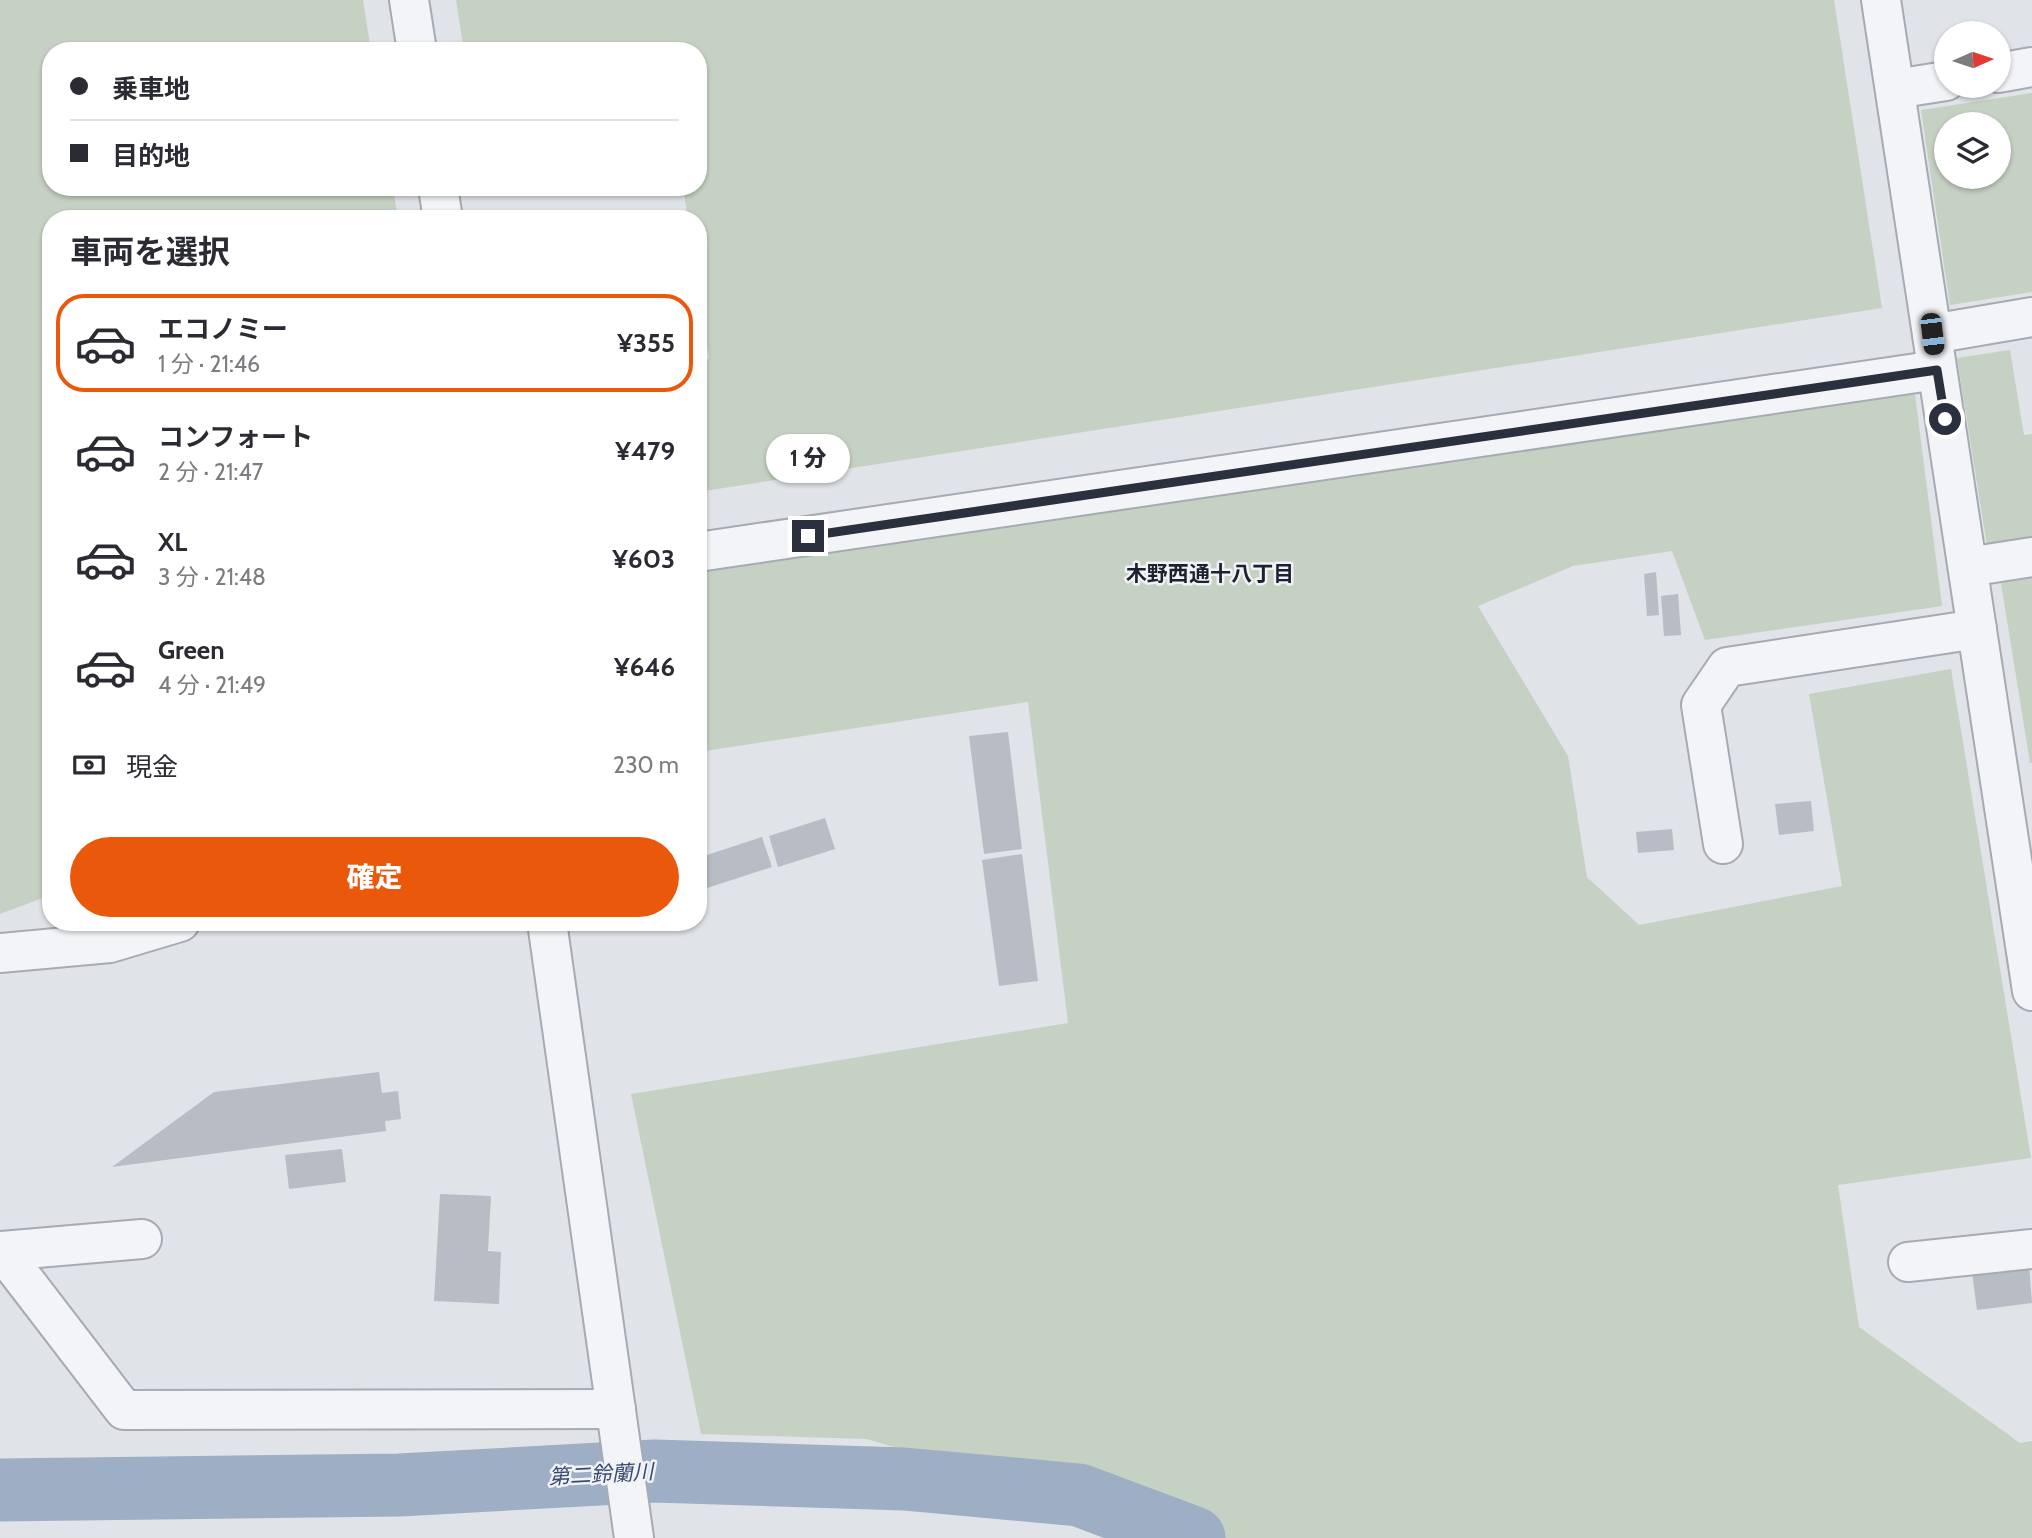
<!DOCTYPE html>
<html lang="ja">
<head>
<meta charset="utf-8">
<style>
  :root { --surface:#fff; --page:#f2f2f3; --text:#2b2b33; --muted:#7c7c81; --line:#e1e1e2; --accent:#ea580c }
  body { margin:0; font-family:Cabin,"Noto Sans JP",sans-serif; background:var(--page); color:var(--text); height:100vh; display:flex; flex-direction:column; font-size:26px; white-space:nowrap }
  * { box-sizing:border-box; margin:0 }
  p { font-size:23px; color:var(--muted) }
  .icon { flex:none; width:38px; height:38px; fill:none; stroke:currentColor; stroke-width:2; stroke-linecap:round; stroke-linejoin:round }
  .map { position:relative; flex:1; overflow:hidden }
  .drawer { position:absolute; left:42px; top:210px; width:665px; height:721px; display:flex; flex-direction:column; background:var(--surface); border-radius:28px; box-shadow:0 2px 5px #0004 }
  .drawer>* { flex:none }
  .guide { position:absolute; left:42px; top:42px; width:665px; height:154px; border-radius:28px; box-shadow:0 2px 5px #0004; display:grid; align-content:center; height:154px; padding:0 28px; background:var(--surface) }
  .needle { width:46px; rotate:87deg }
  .controls { position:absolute; left:1934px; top:21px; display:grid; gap:14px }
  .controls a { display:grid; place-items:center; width:77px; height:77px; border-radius:50%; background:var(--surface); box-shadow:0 2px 5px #0004; font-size:35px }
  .end { position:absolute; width:32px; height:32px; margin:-16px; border:9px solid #2a303e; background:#fff; box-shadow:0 0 0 4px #fff }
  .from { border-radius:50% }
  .bubble { position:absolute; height:49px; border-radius:24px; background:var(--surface); box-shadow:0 2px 5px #0004; font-size:23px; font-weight:800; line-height:49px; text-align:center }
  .car { position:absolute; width:21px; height:42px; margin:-21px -10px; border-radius:9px; box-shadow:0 0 5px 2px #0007; background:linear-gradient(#222 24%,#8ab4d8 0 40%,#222 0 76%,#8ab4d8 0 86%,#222 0) }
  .guide b { display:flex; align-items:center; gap:24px; height:66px; font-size:26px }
  .guide b+b { border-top:2px solid var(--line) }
  .guide i { width:18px; height:18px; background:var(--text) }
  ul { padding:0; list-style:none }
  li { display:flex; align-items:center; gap:21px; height:98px; margin:0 14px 10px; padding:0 14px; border:4px solid transparent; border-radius:28px }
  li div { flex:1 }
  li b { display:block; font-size:26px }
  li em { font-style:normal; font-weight:800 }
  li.selected { border-color:var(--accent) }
  li>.icon { width:63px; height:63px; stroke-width:1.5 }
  h2 { padding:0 28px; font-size:32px; line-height:84px }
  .pay { display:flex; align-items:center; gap:18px; height:77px; padding:0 28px; font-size:26px }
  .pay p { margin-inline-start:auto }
  .button { display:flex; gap:14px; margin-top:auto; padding:14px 28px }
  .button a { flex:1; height:80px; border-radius:42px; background:var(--accent); color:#fff; font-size:28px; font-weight:800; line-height:80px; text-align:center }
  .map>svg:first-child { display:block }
</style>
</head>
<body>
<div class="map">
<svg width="2032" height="1538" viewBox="0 0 2032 1538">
  <rect width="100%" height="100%" fill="#e0e3e8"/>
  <!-- green -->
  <g fill="#c5d1c2" fill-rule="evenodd">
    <path d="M0,0H363L371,51H51V187H393L398,219H51V895L0,914Z"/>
    <path d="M456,0H1834L1882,308L698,492V361L709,359L698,288V219H688L683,187H698V51H464Z"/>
    <path d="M2032,93V292L1950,305L1921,110ZM1946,124H1998V177H1946Z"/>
    <path d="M2010,350L2024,435L2032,434V539L1987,546L1957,358Z"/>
    <path d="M1915,394L1942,606L1705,640L1672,551L1573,566L1478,606L1568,756L1587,877L1639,925L1842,886L1809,694L1951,669L2031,1158L1838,1185L1859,1327L2020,1443L2032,1441V1538H1194L867,1439L701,1434L631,1094L1068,1023L1028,702L698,752V567Z"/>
    <path d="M2032,578V763H2030L2001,583Z"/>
  </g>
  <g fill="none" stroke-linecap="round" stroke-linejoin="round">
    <!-- river -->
    <path stroke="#9eaec5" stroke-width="63" d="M0,1490L400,1485L655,1471L904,1479L1079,1495L1194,1538"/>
  </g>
  <!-- building -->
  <g fill="#b8bcc4">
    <path d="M1656,572L1659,615L1647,616L1644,574Z"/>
    <path d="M1678,594L1681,635L1664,636L1661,596Z"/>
    <path d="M1008,732L1022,849L984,854L969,736Z"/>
    <path d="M1811,801L1814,831L1779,835L1775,804Z"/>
    <path d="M825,818L835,849L778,867L769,836Z"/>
    <path d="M1672,829L1674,850L1638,853L1636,832Z"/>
    <path d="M762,837L772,867L698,891V858Z"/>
    <path d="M1022,854L1038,981L999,986L982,860Z"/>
    <path d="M379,1072L382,1093L398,1091L401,1119L385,1121L386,1131L112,1167L214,1092Z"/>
    <path d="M342,1149L346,1182L289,1189L285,1155Z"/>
    <path d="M440,1194L491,1196L488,1251L501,1252L499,1304L434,1301Z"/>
    <path d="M2029,1265L2032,1303L1977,1310L1972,1272Z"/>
  </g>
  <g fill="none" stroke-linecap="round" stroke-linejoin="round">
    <!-- minor casing -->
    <g stroke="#a6aab2" stroke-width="42">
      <g id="minor">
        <path d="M409,0L417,51"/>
        <path d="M1881,0L2032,991"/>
        <path d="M1998,73L2032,67"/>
        <path d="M1895,89L1946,81"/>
        <path d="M438,187L443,219"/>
        <path d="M1932,334L2032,317"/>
        <path d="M698,552L1937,370"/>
        <path d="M1968,567L2032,557"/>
        <path d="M1723,844L1701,705L1727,667L1977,629"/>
        <path d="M547,922L634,1538"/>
        <path d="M0,953L110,943L180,922"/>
        <path d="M142,1239L2,1251L124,1410L616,1409"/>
        <path d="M1908,1262L2032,1249"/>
      </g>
    </g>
    <!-- minor -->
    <use href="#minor" stroke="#f3f4f7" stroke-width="38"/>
  </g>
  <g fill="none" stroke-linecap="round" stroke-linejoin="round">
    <!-- route -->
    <path stroke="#2a303e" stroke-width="9" d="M808,536L1937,370L1945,419"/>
  </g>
  <g text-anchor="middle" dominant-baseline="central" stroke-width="5" stroke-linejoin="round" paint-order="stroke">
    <!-- neighbourhood labels -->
    <g font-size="21" font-weight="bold" fill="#1c212f" stroke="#f0f2f6">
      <text x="1210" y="573">木野西通十八丁目</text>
    </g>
    <!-- water labels -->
    <g font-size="21" font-style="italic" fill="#384b6f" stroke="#f0f2f6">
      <text transform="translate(601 1474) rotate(-3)">第二鈴蘭川</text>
    </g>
  </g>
</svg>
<div class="controls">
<a><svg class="needle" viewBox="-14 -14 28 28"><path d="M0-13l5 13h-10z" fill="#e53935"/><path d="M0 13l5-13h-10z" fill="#7c7c81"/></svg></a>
<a><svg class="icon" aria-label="layers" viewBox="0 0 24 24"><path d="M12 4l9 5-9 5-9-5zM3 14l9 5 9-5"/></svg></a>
</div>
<i class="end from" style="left:1945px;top:419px"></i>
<i class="end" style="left:808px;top:536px"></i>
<div class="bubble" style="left:766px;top:434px;width:84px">1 分</div>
<i class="car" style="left:1932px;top:334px;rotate:173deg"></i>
<div class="guide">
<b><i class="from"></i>乗車地</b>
<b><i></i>目的地</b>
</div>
<section class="drawer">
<h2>車両を選択</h2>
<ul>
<li class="selected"><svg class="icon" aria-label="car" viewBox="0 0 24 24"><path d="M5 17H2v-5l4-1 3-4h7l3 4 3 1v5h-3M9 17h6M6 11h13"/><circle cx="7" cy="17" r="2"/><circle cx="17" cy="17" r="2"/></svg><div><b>エコノミー</b><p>1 分 · 21:46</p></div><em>¥355</em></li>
<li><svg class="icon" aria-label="car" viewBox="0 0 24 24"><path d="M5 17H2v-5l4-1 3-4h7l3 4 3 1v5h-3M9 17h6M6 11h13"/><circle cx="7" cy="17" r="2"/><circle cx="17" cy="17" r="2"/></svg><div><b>コンフォート</b><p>2 分 · 21:47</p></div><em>¥479</em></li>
<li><svg class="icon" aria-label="car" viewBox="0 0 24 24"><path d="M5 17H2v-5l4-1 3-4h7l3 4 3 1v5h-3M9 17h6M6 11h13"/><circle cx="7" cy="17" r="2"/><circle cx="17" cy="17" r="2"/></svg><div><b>XL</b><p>3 分 · 21:48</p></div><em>¥603</em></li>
<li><svg class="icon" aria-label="car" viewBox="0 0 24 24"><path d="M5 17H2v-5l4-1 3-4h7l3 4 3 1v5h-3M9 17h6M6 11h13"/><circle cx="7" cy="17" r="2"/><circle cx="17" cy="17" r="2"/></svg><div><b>Green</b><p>4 分 · 21:49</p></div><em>¥646</em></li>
</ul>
<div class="pay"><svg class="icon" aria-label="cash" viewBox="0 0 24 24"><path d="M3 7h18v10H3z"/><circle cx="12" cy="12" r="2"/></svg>現金<p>230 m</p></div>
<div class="button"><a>確定</a></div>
</section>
</div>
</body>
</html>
